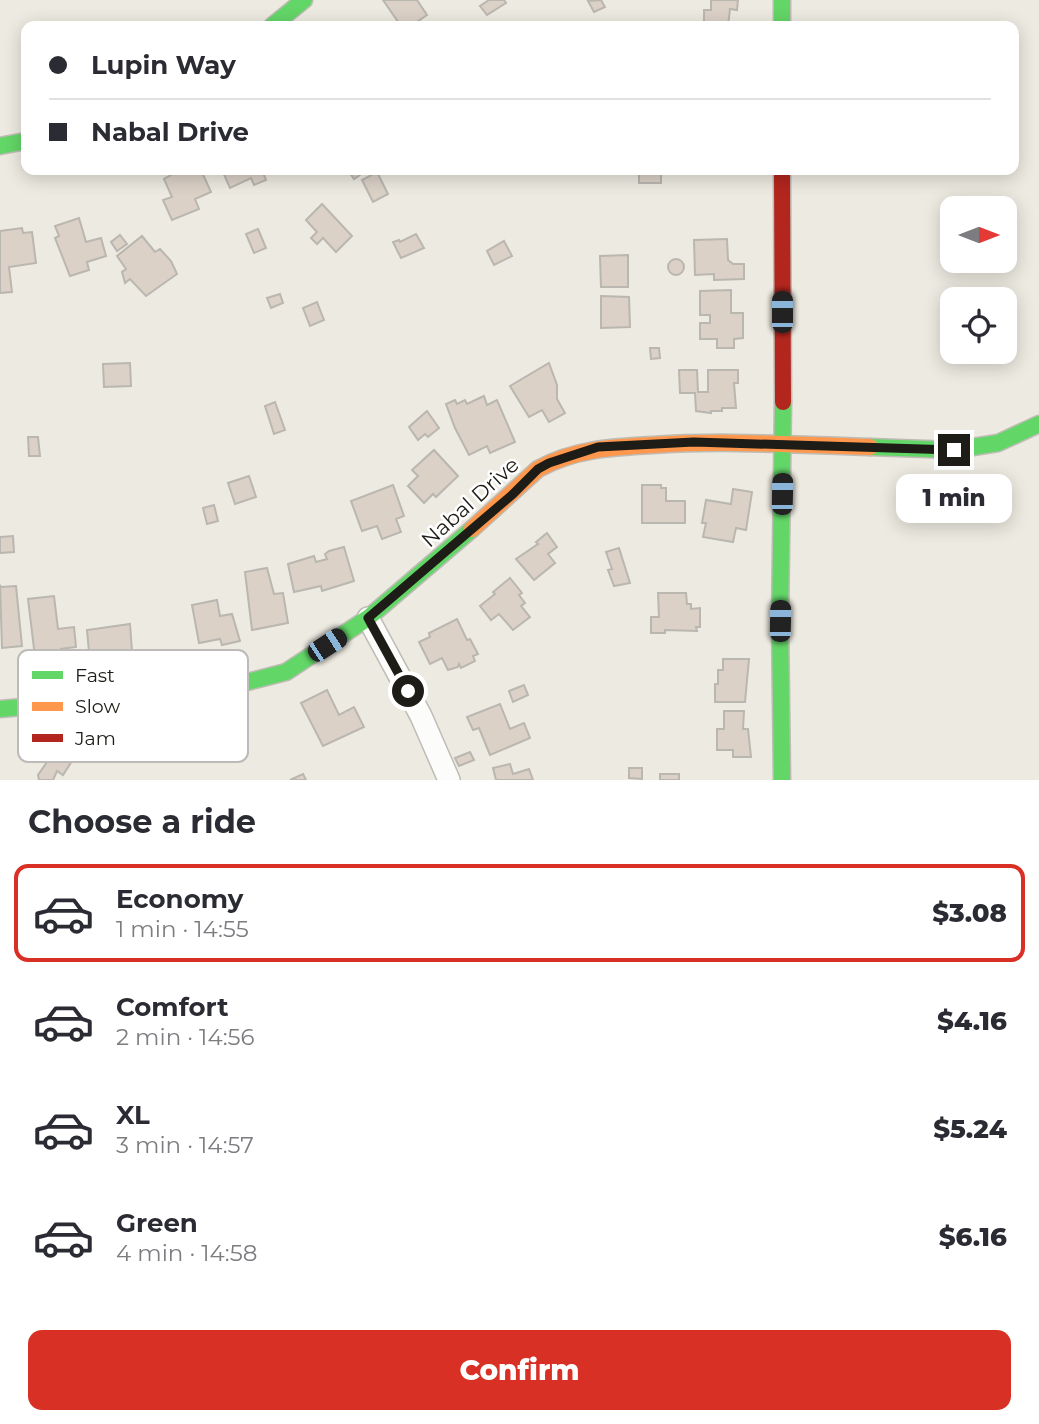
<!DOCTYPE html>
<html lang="en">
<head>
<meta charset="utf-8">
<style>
  :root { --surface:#fff; --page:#f7f7f7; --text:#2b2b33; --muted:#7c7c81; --line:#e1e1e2; --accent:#d93025 }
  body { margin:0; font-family:Montserrat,sans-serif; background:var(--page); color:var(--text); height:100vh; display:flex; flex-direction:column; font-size:26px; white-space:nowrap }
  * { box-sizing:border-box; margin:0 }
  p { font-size:23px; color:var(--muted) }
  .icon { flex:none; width:38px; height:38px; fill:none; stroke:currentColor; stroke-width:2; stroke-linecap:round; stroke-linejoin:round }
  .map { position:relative; height:780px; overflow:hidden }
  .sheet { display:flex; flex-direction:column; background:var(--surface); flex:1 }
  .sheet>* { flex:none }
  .banner { position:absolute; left:21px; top:21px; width:998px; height:154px; border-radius:14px; box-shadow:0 4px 18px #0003; display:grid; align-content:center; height:154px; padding:0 28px; background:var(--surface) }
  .needle { width:46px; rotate:90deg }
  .controls { position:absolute; left:940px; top:196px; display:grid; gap:14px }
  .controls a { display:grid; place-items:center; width:77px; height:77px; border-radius:14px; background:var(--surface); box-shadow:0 4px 18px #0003; font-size:35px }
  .end { position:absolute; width:32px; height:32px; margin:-16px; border:9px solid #1e1c16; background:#fff; box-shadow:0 0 0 4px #fff }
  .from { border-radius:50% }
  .bubble { position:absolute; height:49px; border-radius:14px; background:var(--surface); box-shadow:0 4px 18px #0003; font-size:23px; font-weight:800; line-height:49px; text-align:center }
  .car { position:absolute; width:21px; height:42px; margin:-21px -10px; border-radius:9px; box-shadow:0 0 5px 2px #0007; background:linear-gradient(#222 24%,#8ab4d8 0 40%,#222 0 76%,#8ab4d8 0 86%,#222 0) }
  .banner b { display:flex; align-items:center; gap:24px; height:66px; font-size:26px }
  .banner b+b { border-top:2px solid var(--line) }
  .banner i { width:18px; height:18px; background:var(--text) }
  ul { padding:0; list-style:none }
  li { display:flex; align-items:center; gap:21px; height:98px; margin:0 14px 10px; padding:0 14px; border:4px solid transparent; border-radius:14px }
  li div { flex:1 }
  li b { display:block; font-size:26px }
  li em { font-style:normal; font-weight:800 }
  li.selected { border-color:var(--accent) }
  li>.icon { width:63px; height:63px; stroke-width:1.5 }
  h2 { padding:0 28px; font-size:32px; line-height:84px }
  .button { display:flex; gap:14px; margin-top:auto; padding:14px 28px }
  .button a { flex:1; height:80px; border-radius:14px; background:var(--accent); color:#fff; font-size:28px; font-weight:800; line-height:80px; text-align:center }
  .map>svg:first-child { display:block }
</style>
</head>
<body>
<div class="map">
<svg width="1039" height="780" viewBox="0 0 1039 780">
  <rect width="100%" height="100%" fill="#edeae1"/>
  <!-- building -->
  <g fill="#dbd1c7" stroke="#bab6b0" stroke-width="2">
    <path d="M383,0H417L427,15L411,26H401Z"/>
    <path d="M489,0H504L506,3L487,15L480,6Z"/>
    <path d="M601,0L605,7L594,12L588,1Z"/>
    <path d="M711,0H738L737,10L730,9L728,26H704V10H711Z"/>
    <path d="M180,170H201L211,192L195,199L199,209L172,220L163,200L172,197L164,179Z"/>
    <path d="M222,170H262L266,180L254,185L251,178L230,188Z"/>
    <path d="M348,170H361L360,175L354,179Z"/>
    <rect x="639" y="170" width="22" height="13"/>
    <path d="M377,172L388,194L373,202L362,180Z"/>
    <path d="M322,204L352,236L336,252L323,238L317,244L311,238L317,232L306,220Z"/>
    <path d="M79,218L86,242L101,238L106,256L87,262L89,270L70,276L55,238L59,236L55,226Z"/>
    <path d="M22,228L23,233L32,232L36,263L9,267L12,292L0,293V231Z"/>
    <path d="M258,229L266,248L254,253L246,234Z"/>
    <path d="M416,234L424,248L401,258L393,242L399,240L400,242Z"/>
    <path d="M120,235L127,244L117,251L111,242Z"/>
    <path d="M142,236L155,252L160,249L171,261L177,274L146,296L130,279L125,283L122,272L126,269L117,256Z"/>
    <path d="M727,239L728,260L733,264H744V279L714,280V274L695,275L694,240Z"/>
    <path d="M504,241L512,256L494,265L487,251Z"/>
    <path d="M628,255V287H601L600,256Z"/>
    <circle cx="676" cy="267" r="8"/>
    <path d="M731,290V313H743V338L734,339V348H717V339H700V323H710V315H700V291Z"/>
    <path d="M280,294L283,303L271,308L267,298Z"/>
    <path d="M601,296L629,297L630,327L601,328Z"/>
    <path d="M317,302L324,320L310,326L303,308Z"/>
    <path d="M650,348H659L660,358L651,359Z"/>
    <path d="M130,363L131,386L104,387L103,364Z"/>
    <path d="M549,363L557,385V399L565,413L549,422L542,410L529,417L510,386Z"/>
    <path d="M679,370H697L698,392H708V370H738V383H734L736,408H722V411H711V413L696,411L695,393H680Z"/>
    <path d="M484,396L487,405L497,400L515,442L490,453L487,446L469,455L455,428L446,404L455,400L457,404L465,400L467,404Z"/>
    <path d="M275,402L285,430L274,434L265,406Z"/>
    <path d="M427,411L439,428L428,437L425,434L418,440L409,427Z"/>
    <path d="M28,437H38L40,456H29Z"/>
    <path d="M434,450L458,476L436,497L433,494L424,503L408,486L418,476L412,470Z"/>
    <path d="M249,476L256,497L235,504L228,483Z"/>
    <path d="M393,485L404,516L396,519L401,532L382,539L377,526L362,531L351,501Z"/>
    <path d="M642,485H661V488H666V501H685V523H642Z"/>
    <path d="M733,489L752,492L746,530L736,528L733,542L703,537L706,523H702L706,500L731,504Z"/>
    <path d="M214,505L218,521L207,524L203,508Z"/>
    <path d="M547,533L557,547L548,554L555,563L534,580L516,559L538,544L536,542Z"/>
    <path d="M13,536L14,552L0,553V537Z"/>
    <path d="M344,547L354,581L322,591L321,586L294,592L288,564L314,556L316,562L327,559L325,554L329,551Z"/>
    <path d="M619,548L630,583L614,586L608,570L612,569L606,552Z"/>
    <path d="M267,568L274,594L283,593L288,623L252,630L245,572Z"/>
    <path d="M510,578L522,593L519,595L525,603L521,606L530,617L513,630L499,614L491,620L480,606L495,594L493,592Z"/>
    <path d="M0,585L1,587L16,586L22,646L2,648Z"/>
    <path d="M658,593H686L687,604H691V609L700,608V627H696L697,631L665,630V633H651V617H659Z"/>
    <path d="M54,596L58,629L74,627L76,647L61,649V654L35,657L28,599Z"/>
    <path d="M217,600L220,616L232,614L240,641L222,645L220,639L199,643L192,605Z"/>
    <path d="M457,619L467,640L470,639L478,654L473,656L475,661L461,668L459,664L458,667L448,670L442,658L430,664L419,642L430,637L429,633Z"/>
    <path d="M130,624L132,651L112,653V660L90,662L87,630Z"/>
    <path d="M723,659H749L745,702H715V684H718V670H723Z"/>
    <path d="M524,685L528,695L513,702L509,691Z"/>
    <path d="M327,690L339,715L354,707L364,727L323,746L301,703Z"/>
    <path d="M500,704L510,729L524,723L530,738L490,755L479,728L473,730L467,717Z"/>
    <path d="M724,711H744L743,729H748L751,757H733V750H717V729H724Z"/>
    <path d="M56,749L72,761L63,775L57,771L53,780H39L38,775Z"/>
    <path d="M470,752L474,760L459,766L455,758Z"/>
    <path d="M510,764L513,774L529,769L533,780H496L493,768Z"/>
    <path d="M629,768H642V779L629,778Z"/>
    <path d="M303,774L306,780H290Z"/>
    <rect x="660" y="774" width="19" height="6"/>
  </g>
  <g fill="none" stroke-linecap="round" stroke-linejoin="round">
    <!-- street casing -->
    <g stroke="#bebcb5" stroke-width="24">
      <path id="street" d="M368,618L421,716L449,780"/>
    </g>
    <!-- fast casing -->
    <g stroke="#bebcb5" stroke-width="19">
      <g id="fast">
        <path d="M782,0V26"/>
        <path d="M272,26L304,0"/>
        <path d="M0,146L26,141"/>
        <path d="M870,447L954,450L998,443L1039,424"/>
        <path d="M0,709L220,689L286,672L368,618L472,529"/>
        <path d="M782,780L780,621L783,402"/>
      </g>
    </g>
    <!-- slow casing -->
    <g stroke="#bebcb5" stroke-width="19">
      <path id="slow" d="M472,529L538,469C574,449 613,447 653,445C725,440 798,445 870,447"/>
    </g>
    <!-- jam casing -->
    <g stroke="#bebcb5" stroke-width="19">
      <path id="jam" d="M782,170L783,402"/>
    </g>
    <!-- street -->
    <use href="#street" stroke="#fcfcfa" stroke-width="21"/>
    <!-- fast -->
    <use href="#fast" stroke="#63d668" stroke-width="16"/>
    <!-- slow -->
    <use href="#slow" stroke="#ff974d" stroke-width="16"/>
    <!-- jam -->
    <use href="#jam" stroke="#b3261e" stroke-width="16"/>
  </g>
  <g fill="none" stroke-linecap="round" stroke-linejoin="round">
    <!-- route -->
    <path stroke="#1e1c16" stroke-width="9" d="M408,691L368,618L513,494L538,469L549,463L598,447L694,442L954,450"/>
  </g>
  <g text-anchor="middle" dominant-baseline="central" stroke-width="5" stroke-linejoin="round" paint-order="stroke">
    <!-- street labels -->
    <g font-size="21" fill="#1e1c16" stroke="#fff">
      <text transform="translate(470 502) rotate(-42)">Nabal Drive</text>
    </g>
  </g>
  <!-- legend -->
  <rect x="18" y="650" width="230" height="112" rx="10" fill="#fff" stroke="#bcbbb9" stroke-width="2"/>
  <rect x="32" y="671" width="31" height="8" fill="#63d668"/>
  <rect x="32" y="702" width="31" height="9" fill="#ff974d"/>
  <rect x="32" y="734" width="31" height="8" fill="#b3261e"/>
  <g font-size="19" fill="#1e1c16">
    <text x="75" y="682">Fast</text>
    <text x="75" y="713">Slow</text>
    <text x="75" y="745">Jam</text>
  </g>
</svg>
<div class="controls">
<a><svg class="needle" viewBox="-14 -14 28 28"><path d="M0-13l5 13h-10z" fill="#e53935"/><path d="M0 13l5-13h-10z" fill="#7c7c81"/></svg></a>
<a><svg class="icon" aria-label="locate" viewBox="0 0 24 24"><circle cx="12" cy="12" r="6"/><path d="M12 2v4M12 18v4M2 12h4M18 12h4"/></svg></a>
</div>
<i class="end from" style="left:408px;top:691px"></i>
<i class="end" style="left:954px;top:450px"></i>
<div class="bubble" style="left:896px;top:474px;width:116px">1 min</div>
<i class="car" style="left:782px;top:312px;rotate:0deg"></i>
<i class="car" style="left:782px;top:494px;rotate:1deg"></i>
<i class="car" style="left:780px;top:621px;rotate:1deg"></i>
<i class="car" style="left:327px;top:645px;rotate:57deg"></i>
<div class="banner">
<b><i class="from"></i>Lupin Way</b>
<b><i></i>Nabal Drive</b>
</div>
</div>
<section class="sheet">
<h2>Choose a ride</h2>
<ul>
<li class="selected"><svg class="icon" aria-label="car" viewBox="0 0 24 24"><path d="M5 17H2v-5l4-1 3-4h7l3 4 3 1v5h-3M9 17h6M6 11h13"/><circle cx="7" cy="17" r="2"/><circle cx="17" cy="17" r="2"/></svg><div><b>Economy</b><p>1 min · 14:55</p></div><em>$3.08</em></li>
<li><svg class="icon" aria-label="car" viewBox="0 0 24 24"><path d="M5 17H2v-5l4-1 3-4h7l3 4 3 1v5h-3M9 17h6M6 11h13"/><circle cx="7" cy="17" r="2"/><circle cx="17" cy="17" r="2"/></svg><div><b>Comfort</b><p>2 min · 14:56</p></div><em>$4.16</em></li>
<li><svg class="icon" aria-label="car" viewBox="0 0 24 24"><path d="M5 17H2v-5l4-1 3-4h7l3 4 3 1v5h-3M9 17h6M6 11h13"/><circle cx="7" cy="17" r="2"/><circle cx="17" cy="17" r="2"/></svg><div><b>XL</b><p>3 min · 14:57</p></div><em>$5.24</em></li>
<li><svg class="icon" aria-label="car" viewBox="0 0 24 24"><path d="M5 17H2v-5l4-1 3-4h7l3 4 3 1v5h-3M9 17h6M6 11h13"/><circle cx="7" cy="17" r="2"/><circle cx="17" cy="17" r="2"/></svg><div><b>Green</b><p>4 min · 14:58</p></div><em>$6.16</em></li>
</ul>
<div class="button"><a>Confirm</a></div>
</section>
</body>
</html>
